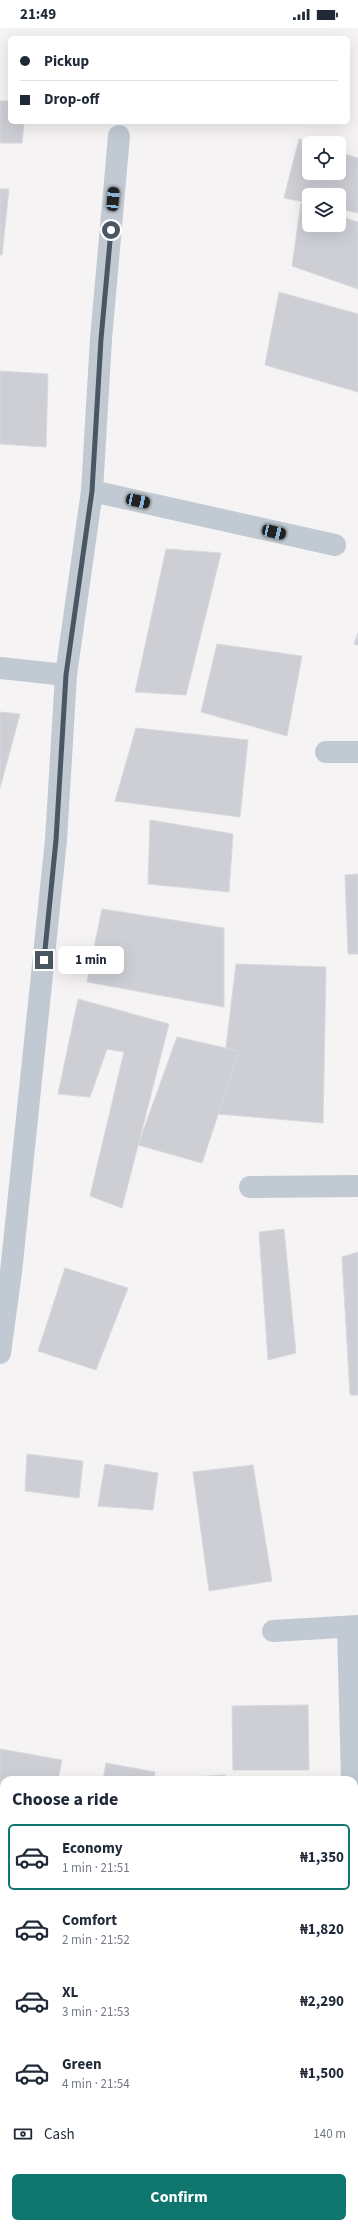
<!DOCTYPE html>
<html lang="en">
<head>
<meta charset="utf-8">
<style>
  :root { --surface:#fff; --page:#f6f6f7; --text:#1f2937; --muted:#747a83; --line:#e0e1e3; --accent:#0f766e }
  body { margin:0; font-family:"Source Sans 3",sans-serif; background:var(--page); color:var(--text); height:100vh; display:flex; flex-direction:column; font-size:15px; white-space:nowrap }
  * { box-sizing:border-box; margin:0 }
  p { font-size:13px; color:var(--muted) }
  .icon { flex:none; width:22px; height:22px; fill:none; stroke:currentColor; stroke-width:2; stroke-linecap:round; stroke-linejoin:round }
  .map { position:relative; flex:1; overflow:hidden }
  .side { position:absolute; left:0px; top:1748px; width:358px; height:452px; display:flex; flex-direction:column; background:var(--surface); border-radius:12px 12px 0 0; box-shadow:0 4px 16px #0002 }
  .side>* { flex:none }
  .top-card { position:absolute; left:8px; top:8px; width:342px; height:88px; border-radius:6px; box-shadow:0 4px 16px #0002; display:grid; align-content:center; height:88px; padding:0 12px; background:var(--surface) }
  .controls { position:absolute; left:302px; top:108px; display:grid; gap:8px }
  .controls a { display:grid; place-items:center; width:44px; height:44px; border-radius:6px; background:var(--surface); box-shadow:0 4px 16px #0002; font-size:20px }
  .end { position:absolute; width:18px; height:18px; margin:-9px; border:5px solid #4a5661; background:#fff; box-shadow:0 0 0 2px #fff }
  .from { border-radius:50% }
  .bubble { position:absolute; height:28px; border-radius:6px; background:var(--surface); box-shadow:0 4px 16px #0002; font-size:13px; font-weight:700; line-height:28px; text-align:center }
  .car { position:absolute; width:12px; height:24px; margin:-12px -6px; border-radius:5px; box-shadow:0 0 3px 1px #0007; background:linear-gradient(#222 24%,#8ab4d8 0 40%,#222 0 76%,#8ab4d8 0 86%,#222 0) }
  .top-card b { display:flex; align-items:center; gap:14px; height:38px; font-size:15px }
  .top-card b+b { border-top:1px solid var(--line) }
  .top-card i { width:10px; height:10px; background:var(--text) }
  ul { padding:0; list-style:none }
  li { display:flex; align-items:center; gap:12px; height:66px; margin:0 8px 6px; padding:0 4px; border:2px solid transparent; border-radius:6px }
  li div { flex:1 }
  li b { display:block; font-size:15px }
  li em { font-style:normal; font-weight:700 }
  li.active { border-color:var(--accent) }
  li>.icon { width:36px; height:36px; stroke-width:1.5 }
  h2 { padding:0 12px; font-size:18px; line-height:48px }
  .pay { display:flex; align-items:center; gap:10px; height:44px; padding:0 12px; font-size:15px }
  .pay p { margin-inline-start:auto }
  .button { display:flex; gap:8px; margin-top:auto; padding:8px 12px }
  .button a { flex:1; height:46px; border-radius:6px; background:var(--accent); color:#fff; font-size:16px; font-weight:700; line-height:46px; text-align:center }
  .status { display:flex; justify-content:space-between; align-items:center; height:28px; padding:0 20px; background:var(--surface); direction:ltr }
  .status svg { height:11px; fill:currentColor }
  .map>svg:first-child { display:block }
</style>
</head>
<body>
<div class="status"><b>21:49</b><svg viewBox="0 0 49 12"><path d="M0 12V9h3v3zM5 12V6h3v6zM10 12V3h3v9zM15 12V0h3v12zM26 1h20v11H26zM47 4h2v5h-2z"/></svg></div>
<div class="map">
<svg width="358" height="2200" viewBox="0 0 358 2200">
  <rect width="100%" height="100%" fill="#f5f3f3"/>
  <!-- building -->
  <g fill="#cdcfd5" stroke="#d7d9de">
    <path d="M0,73H10V94H24L22,115H0Z"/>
    <path d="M299,111L312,115H309V145H339V124L358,130V185L339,181V167H309V175L284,170Z"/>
    <path d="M0,161H9L2,227H0Z"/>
    <path d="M301,175L309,178V197H339V188L358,194V261L292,238Z"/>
    <path d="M279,264L358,286V364L265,337Z"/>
    <path d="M0,343L48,346L46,419L0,416Z"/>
    <path d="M166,521L221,525L186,667L135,664Z"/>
    <path d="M358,605V617L354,616Z"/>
    <path d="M217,616L302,628L287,708L201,684Z"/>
    <path d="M0,684L20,686L0,760Z"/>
    <path d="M136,700L248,712L240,789L115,773Z"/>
    <path d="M150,792L233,806L229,864L148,856Z"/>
    <path d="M358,846V926H348L345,847Z"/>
    <path d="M102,881L224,900V979L87,954Z"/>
    <path d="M236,936L326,939L323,1095L218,1086Z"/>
    <path d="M78,971L169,996L122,1180L90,1168L124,1024L107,1021L90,1069L58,1066Z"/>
    <path d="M177,1009L239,1023L202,1135L138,1117Z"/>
    <path d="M284,1201L296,1325L268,1332L259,1204Z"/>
    <path d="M358,1224V1367H350L342,1229Z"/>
    <path d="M65,1240L128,1260L96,1342L38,1323Z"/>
    <path d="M27,1426L83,1433L79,1470L25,1463Z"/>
    <path d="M105,1436L158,1445L153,1482L98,1478Z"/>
    <path d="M253,1437L272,1553L209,1563L193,1444Z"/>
    <path d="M308,1677L309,1742H233L232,1678Z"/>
    <path d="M0,1721L62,1732L58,1752H4V1801H0Z"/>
    <path d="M106,1735L155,1744L154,1752H103Z"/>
    <path d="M225,1747V1752H176V1750Z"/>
    <path d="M0,1809H4V1840L0,1862Z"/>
    <path d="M108,2196H145V2200H107Z"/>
    <path d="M154,2196H223L222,2200H153Z"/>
    <path d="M322,2196L330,2200H319Z"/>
  </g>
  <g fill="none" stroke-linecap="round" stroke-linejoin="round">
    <!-- minor -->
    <g stroke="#c1cad2" stroke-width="22">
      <path d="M92,463L335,517"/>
      <path d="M0,640L66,647"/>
      <path d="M326,724H358"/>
      <path d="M250,1159L358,1158"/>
      <path d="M0,1325L11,1244L56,812L66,647L92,463L101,311L119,108"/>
      <path d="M348,1599L352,1752"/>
      <path d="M273,1603L358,1598"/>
      <path d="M354,1848L358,2013"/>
      <path d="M0,1932H4"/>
      <path d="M354,2043L358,2045"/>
    </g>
  </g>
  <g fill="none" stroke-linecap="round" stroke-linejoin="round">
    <!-- route -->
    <path stroke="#4a5661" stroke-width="5" d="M44,932L56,812L66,647L92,463L101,311L111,202"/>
  </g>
</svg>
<div class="controls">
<a><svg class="icon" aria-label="locate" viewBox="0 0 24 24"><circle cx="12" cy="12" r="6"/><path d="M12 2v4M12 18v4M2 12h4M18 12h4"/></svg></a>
<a><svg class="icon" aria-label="layers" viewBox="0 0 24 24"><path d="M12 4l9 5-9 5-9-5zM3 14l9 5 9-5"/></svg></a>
</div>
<i class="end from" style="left:111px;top:202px"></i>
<i class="end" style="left:44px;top:932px"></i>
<div class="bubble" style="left:58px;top:918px;width:66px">1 min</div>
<i class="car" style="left:113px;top:171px;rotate:5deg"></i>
<i class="car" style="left:138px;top:473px;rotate:102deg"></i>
<i class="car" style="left:274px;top:504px;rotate:103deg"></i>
<div class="top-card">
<b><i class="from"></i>Pickup</b>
<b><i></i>Drop-off</b>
</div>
<section class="side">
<h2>Choose a ride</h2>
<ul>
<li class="active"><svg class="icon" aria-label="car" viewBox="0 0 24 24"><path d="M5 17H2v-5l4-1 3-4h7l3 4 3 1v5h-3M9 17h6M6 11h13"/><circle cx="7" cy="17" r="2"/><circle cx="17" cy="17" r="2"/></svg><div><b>Economy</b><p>1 min · 21:51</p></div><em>₦1,350</em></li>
<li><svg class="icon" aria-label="car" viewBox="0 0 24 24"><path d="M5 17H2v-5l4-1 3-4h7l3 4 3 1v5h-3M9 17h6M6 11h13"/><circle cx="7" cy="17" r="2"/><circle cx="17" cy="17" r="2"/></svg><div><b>Comfort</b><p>2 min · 21:52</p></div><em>₦1,820</em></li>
<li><svg class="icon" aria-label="car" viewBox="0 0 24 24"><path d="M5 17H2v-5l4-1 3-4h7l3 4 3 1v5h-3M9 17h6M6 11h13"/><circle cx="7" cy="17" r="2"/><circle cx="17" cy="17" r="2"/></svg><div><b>XL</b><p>3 min · 21:53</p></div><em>₦2,290</em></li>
<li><svg class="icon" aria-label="car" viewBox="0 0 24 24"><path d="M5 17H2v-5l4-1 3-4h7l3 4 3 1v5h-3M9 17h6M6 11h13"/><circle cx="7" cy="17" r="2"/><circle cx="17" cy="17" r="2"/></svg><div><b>Green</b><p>4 min · 21:54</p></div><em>₦1,500</em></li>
</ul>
<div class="pay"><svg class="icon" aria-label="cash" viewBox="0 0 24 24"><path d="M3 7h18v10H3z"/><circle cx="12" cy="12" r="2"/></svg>Cash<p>140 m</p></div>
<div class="button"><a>Confirm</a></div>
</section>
</div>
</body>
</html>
